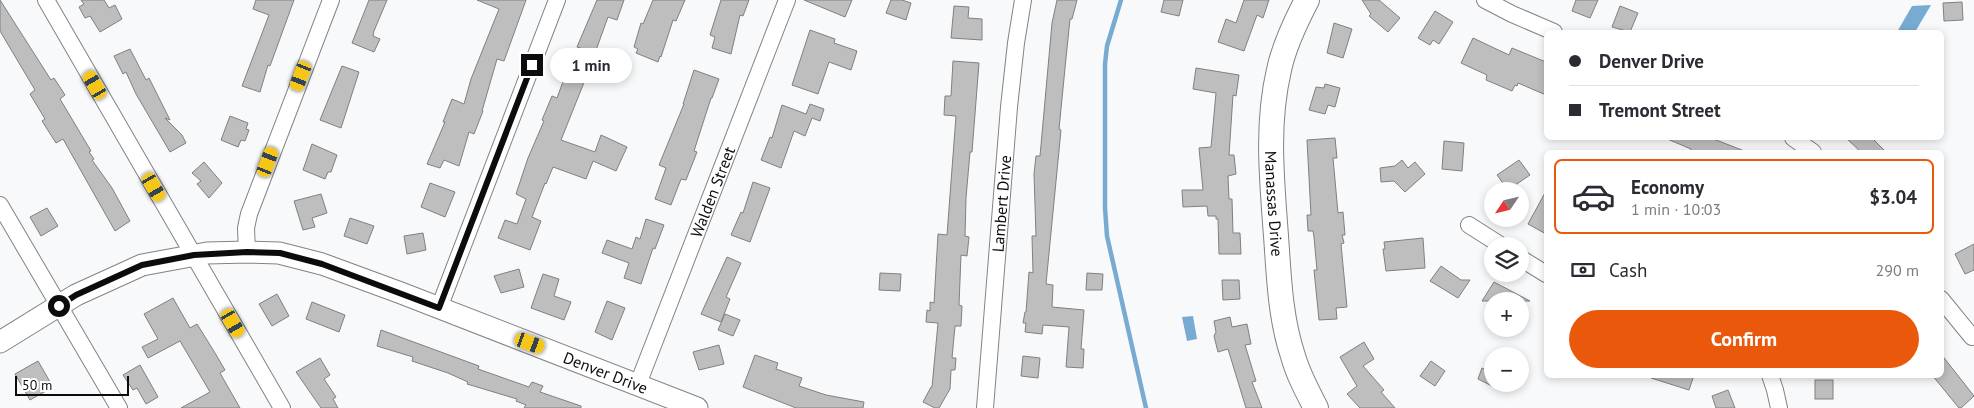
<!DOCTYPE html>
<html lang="en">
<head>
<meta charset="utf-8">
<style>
  :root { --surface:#fff; --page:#f7f7f7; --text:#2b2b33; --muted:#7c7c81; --line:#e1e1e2; --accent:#ea580c }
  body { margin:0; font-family:"PT Sans",sans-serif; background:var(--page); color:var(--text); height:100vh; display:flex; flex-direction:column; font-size:19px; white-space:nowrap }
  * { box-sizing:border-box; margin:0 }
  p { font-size:16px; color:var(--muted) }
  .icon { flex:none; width:28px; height:28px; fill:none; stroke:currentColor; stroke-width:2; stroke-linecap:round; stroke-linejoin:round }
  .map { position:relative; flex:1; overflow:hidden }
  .details { position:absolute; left:1544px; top:150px; width:400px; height:228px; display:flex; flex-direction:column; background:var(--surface); border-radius:8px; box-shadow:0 2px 8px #0003 }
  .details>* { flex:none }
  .hud { position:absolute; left:1544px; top:30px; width:400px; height:110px; border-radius:8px; box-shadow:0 2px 8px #0003; display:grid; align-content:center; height:110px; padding:0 25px; background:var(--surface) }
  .needle { width:32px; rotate:235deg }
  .tools { position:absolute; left:1484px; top:182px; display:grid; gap:10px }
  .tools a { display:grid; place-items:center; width:45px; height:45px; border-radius:50%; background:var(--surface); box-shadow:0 2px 8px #0003; font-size:25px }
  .scale { position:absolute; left:15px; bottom:12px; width:114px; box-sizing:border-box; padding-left:5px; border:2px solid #0c0c0c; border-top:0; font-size:14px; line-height:18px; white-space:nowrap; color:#0c0c0c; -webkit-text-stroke:4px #fff; paint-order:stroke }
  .end { position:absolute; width:22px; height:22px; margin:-11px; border:6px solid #0c0c0c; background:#fff; box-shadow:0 0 0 2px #fff }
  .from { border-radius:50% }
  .bubble { position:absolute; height:35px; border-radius:18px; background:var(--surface); box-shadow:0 2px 8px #0003; font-size:16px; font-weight:700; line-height:35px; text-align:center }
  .car { position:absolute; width:15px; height:30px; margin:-15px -8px; border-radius:6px; box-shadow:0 0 4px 1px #0007; background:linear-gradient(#f5c518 24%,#345 0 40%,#f5c518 0 76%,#345 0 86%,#f5c518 0) }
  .hud b { display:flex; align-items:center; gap:18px; height:48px; font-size:19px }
  .hud b+b { border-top:1px solid var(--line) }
  .hud i { width:12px; height:12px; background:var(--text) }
  ul { padding:9px 0 0; list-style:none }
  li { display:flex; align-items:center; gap:15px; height:75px; margin:0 10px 8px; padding:0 15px; border:2px solid var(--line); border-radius:8px }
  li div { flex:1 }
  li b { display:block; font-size:19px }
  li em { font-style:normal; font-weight:700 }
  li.on { border-color:var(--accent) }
  li>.icon { width:45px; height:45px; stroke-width:1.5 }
  .pay { display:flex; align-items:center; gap:12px; height:55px; padding:0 25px; font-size:19px }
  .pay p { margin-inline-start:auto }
  .primary-button { display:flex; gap:10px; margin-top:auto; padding:10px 25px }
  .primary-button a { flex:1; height:58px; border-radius:30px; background:var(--accent); color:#fff; font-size:20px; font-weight:700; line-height:58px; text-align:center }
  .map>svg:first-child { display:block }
</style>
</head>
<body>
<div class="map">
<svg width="1974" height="408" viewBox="0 0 1974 408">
  <rect width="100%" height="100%" fill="#f8f9fa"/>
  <!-- water -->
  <g fill="#78abd2">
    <path d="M1931,5L1915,32H1897L1912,6Z"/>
    <path d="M1193,316L1197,339L1187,341L1182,317Z"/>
  </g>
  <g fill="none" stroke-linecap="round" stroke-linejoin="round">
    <!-- stream -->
    <path stroke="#78abd2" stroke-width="4.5" d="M1121,0L1107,46L1105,64V208L1107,236L1146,408"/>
  </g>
  <!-- building -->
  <g fill="#bebebf" stroke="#808081">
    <path d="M0,0L51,80L54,78L65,95L60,99L91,151L89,152L94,159L92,160L112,188L130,221L115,231L63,139L56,143L42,121L45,119L30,94L35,90L0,31Z"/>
    <path d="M81,0H104L109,8L115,5L122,19L100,32L90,16L85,18L79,7L84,4Z"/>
    <path d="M256,0H294L270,66L268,65L260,92L242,86L269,15L253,9Z"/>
    <path d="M369,0H387L374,31L373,36L380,39L374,52L352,43Z"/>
    <path d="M477,0H526L504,61L497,59L482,111H483L474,134L469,132L459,166L444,160L440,168L427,164L445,122H443L452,99L464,104L471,79L499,9Z"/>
    <path d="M597,0H624L617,20L608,17L595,53L577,47Z"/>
    <path d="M653,0H685L676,21L673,20L661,57L660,56L658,62L636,53L638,49L634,47L641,23L643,24Z"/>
    <path d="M721,0H749L743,16L740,15L731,54L712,48L715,37L710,35Z"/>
    <path d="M804,0H852L845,17Z"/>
    <path d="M891,0H902L911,3L906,20L886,13Z"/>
    <path d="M1057,0H1077L1072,19H1070L1066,58L1059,129L1061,130L1046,284L1053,285L1052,307L1084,310L1081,349H1084L1083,368L1066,367L1069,327L1043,325L1042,334L1025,332L1026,323H1023L1025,312H1026L1029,272L1033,273L1032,236H1036L1034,174L1036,156H1040L1052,23Z"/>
    <path d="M1164,0H1183L1179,16L1161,12Z"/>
    <path d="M1244,0H1269L1263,18L1257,15L1244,51L1218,42L1226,19L1236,23Z"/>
    <path d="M1362,0H1379L1400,18L1388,32L1369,16L1371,14Z"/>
    <path d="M1576,0H1598L1590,18L1572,11Z"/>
    <path d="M1962,2L1963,20L1944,21L1943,3Z"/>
    <path d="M954,6L969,7L968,18L982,19V40L951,38Z"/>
    <path d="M1620,6L1638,13L1630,32L1612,27Z"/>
    <path d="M1435,11L1453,22L1439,44L1433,40L1430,45L1418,38Z"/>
    <path d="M1334,23L1352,29L1343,58L1327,53Z"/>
    <path d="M810,30L835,39L834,43L857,51L851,70L829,62L818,94L792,85Z"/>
    <path d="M1473,38L1509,55L1512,48L1546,62V95L1518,83L1517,86L1515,85L1512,91L1486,80L1487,75L1461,63Z"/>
    <path d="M130,49L146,80L149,78L170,120L165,118L182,135L186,143L170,152L136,94L126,72L123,74L114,56Z"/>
    <path d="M953,61L979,63L972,152H970L966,198L965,236L969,237L967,256L961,255L959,305L962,306L961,326H955L952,358H956L955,370H951L950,389L939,408H935L923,402L931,387H932L938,323L926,322L927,310L930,311V302L934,303L938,234L947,235L956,116L944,115L945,96H951Z"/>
    <path d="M342,66L359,72L341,128L320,120Z"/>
    <path d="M568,68L587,75L561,140L595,152L601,135L627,147L616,171L593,161L586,179L553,167L546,184L545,183L532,217L541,221L530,250L498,238L505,220L517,224L526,199L516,194L528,158L544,121L542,120L552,96L557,98Z"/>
    <path d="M1196,68L1239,75L1236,96L1233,95L1229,155H1234L1236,174L1228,176L1229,199H1232L1233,233H1240L1241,254H1219L1218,219H1216V216H1208L1207,206L1183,207L1182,190H1203L1199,148L1211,147L1216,93L1193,89Z"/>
    <path d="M694,70L719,79L712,98H711L694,151L697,152L686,180L681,179L671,205L655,199L666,168L659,165L684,104H683Z"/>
    <path d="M1325,84L1340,88L1335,107L1328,105L1325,114L1309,110L1316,87L1324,88Z"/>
    <path d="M810,104L824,109L820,121L812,118L805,136L794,131L781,168L761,160L770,137L772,138L782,105L806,114Z"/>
    <path d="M230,116L248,123L246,129L249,130L245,141L241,140L238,147L221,140Z"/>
    <path d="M1335,138L1337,158H1333L1338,213L1343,212L1345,235H1342L1344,243L1341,244L1347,307L1336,308L1337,319L1319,320L1314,270H1317L1314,237L1313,231H1308L1307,215H1311L1307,140Z"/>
    <path d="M1665,138H1711L1747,152H1690L1691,149Z"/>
    <path d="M1846,138H1872L1886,152H1861Z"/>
    <path d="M1444,141L1464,143L1462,171L1442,169Z"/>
    <path d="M312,144L337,155L331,172H328L325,179L303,170Z"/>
    <path d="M1402,160L1408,168L1415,162L1425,174L1405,192L1394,181L1381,182L1380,168L1395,166Z"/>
    <path d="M1519,160L1530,175L1508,190L1497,175Z"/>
    <path d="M204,162L222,183L209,198L197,184L201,181L192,173Z"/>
    <path d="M753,182L770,188L750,242L731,235L741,212L743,213Z"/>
    <path d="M430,183L455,192L445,217L421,207Z"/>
    <path d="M1546,191V234L1528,224Z"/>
    <path d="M321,194L327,213L312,218L315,227L303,230L294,201Z"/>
    <path d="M47,208L58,226L41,236L30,217Z"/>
    <path d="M350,218L374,226L367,244L344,236Z"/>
    <path d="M646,219L664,225L655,249L653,248L641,284L624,278L629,263L602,253L607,240L632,249L636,237L640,239Z"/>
    <path d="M423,233L426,250L407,254L404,236Z"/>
    <path d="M1423,238L1425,268L1386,271L1383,249H1385L1384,242Z"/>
    <path d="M1974,244V270L1965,274L1955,254Z"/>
    <path d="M727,257L741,263L726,297L730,299L721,322L701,314Z"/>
    <path d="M1441,266L1461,280H1470L1458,298L1430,281Z"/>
    <path d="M519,269L524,287L501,293L494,276Z"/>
    <path d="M880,273L901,274L900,291L879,290Z"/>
    <path d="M1087,273L1103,274L1102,290H1086Z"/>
    <path d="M543,274L559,279L554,296L571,302L564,320L531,308Z"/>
    <path d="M1222,280H1239L1240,299L1223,300Z"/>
    <path d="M1494,282L1530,301H1482Z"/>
    <path d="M277,294L289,316L272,326L259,304Z"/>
    <path d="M173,298L190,328L197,324L215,353L225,370L220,373L240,408H181L210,392L180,341L148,358L142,347L158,339L144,314Z"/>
    <path d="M607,301L625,308L612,340L595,332Z"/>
    <path d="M312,302L345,315L339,332L306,319Z"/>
    <path d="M725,314L740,320L733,336L718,330Z"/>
    <path d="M1230,317L1232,327L1247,324L1251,344L1245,345L1256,381L1252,382L1262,408H1246L1228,349L1218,352L1214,336L1216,332L1214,321Z"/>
    <path d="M381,330L479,366L478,369L529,387L532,382L543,386L540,392L581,406V408H524L526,405L516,401L517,399L467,384L468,382L448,373L412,361L413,357L377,346Z"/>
    <path d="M1364,342L1374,359L1363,366L1384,390L1381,392L1395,408H1360L1347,394L1357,386L1340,357Z"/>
    <path d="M719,345L724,364L699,370L693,352Z"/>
    <path d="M1941,354L1974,396L1961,408H1959L1932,375H1941Z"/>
    <path d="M755,355L778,363L776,369L802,378L799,386L826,395L864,402L863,408H796L743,387Z"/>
    <path d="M1023,356L1040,358L1038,378L1021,376Z"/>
    <path d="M320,358L330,375L324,379L336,397L333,399L338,408H321L296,372Z"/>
    <path d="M38,361L53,387L30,400L15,374Z"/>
    <path d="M1431,361L1445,371L1435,386L1420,376Z"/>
    <path d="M140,365L158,397L146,404L137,388L133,390L123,375Z"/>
    <path d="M1482,368L1492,372V386L1478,379Z"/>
    <path d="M1651,375H1694L1689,390L1651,378Z"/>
    <rect x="1815" y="380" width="18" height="19"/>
    <path d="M1728,390L1735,408H1716L1712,396Z"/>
  </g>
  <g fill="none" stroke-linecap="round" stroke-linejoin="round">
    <!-- minor casing -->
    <g stroke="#838384" stroke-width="18">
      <g id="minor">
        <path d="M46,0L282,408"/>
        <path d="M1485,0L1512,14L1554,32"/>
        <path d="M1793,138L1813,152"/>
        <path d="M0,205L119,408"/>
        <path d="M1469,225L1502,246"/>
        <path d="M247,252L246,228L249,214L331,0"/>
        <path d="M1520,258L1546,274"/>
        <path d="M1941,299L1972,337L1974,335"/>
        <path d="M439,308L557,0"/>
        <path d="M1770,375L1775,390L1779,408"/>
        <path id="s1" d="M638,384L787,0"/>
        <path id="s2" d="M985,408L1009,107L1016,43L1023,0"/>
      </g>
    </g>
    <!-- tertiary casing -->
    <g stroke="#838384" stroke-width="23">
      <g id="tertiary">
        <path id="s3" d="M0,342L76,295L142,265L207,253L247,252L279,253L322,264L401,293L697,408"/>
      </g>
    </g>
    <!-- secondary casing -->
    <g stroke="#838384" stroke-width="26">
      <g id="secondary">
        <path id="s4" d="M1307,0C1296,21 1284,46 1279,70C1266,125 1272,181 1276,236C1279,277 1280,317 1293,356C1298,374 1307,391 1316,408"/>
      </g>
    </g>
    <!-- minor -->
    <use href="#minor" stroke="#fff" stroke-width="16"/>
    <!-- tertiary -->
    <use href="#tertiary" stroke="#fff" stroke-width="21"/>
    <!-- secondary -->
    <use href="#secondary" stroke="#fff" stroke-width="24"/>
  </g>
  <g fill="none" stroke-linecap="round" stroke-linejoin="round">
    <!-- route -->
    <path stroke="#0c0c0c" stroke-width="6" d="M59,306L76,295L142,265L194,255L247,252L280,253L322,264L439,308L532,65"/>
  </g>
  <g text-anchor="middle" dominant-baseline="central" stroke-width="4.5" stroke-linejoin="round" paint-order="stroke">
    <!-- street labels -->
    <g font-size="16" fill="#0c0c0c" stroke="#fff">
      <text stroke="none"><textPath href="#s1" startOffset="206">Walden Street</textPath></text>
      <text stroke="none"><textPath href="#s2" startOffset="205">Lambert Drive</textPath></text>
      <text stroke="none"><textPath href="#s4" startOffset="210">Manassas Drive</textPath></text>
      <text stroke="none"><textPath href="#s3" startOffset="648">Denver Drive</textPath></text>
    </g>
  </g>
</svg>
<div class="tools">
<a><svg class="needle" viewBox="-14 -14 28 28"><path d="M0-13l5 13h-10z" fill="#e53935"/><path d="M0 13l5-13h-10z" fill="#7c7c81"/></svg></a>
<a><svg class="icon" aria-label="layers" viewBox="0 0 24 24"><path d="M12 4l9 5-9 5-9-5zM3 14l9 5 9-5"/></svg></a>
<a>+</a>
<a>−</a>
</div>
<div class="scale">50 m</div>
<i class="end from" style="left:59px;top:306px"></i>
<i class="end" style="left:532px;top:65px"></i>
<div class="bubble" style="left:550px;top:48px;width:82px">1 min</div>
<i class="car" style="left:301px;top:76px;rotate:201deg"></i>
<i class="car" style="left:95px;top:85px;rotate:330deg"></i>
<i class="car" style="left:268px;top:162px;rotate:21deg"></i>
<i class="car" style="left:154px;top:187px;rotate:150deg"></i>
<i class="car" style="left:233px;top:323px;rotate:150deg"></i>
<i class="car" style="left:530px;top:343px;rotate:110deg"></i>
<div class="hud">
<b><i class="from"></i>Denver Drive</b>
<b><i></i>Tremont Street</b>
</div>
<section class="details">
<ul>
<li class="on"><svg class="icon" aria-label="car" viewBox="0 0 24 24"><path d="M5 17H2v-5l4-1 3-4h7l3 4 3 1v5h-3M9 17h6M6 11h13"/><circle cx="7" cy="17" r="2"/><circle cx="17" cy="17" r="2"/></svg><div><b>Economy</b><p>1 min · 10:03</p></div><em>$3.04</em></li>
</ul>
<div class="pay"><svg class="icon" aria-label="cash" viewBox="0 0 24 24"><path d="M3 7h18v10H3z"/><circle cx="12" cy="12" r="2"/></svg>Cash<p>290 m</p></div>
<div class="primary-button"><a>Confirm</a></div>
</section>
</div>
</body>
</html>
